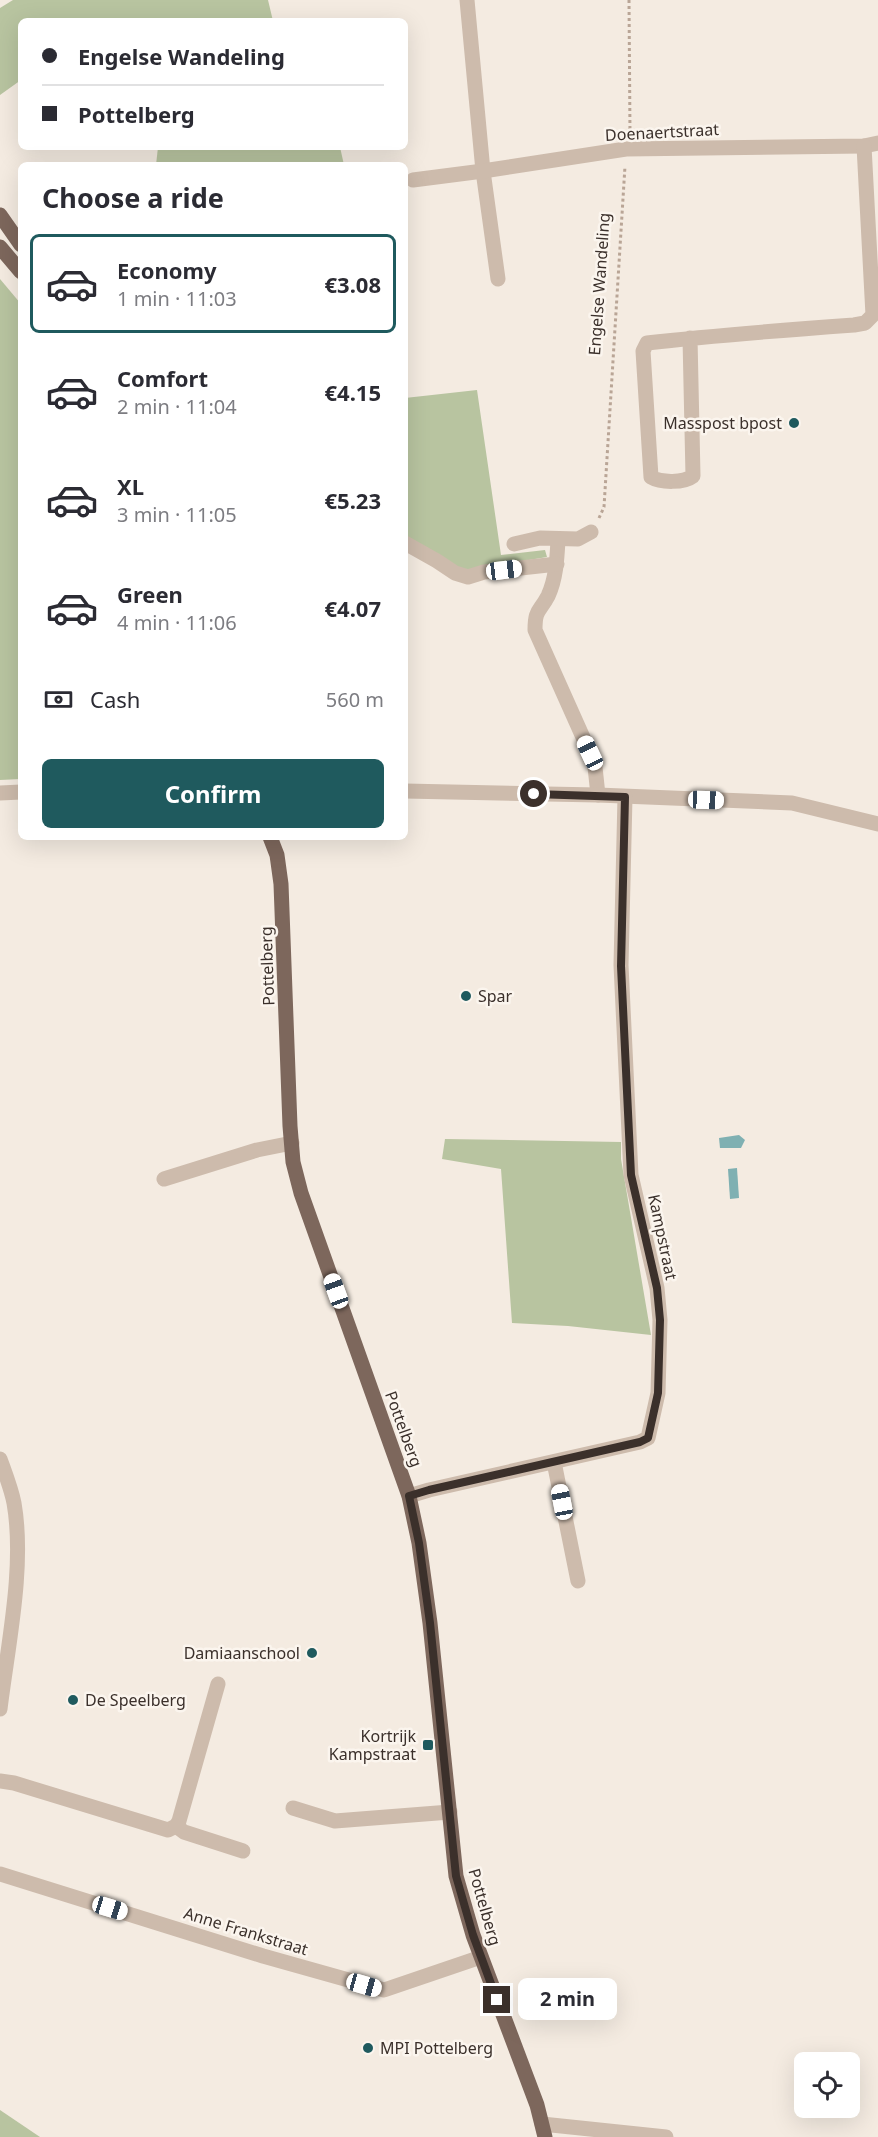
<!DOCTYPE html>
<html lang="en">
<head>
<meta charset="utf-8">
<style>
  :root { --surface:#fff; --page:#f7f7f7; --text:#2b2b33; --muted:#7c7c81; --line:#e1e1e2; --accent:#1f5a5e }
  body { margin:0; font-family:"Noto Sans",sans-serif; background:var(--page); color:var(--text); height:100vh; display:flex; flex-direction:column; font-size:22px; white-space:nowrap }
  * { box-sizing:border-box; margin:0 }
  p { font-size:20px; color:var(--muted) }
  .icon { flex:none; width:33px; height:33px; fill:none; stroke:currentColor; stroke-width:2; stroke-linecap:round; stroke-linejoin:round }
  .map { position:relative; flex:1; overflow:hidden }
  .drawer { position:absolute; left:18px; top:162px; width:390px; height:678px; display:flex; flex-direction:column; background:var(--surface); border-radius:9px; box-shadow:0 6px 24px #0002 }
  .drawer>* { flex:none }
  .guide { position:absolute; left:18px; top:18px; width:390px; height:132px; border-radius:9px; box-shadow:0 6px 24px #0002; display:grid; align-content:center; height:132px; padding:0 24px; background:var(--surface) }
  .fabs { position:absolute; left:794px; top:2052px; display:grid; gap:12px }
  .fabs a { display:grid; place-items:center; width:66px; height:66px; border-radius:9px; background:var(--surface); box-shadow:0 6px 24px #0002; font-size:30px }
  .end { position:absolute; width:27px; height:27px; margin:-14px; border:8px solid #3b302b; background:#fff; box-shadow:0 0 0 3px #fff }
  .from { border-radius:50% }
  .bubble { position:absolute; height:42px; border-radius:9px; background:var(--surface); box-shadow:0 6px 24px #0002; font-size:20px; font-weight:700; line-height:42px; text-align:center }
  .car { position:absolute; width:18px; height:36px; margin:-18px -9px; border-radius:8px; box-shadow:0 0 4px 2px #0007; background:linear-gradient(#fff 24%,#345 0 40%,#fff 0 76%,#345 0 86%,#fff 0) }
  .guide b { display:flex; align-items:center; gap:21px; height:57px; font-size:22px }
  .guide b+b { border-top:2px solid var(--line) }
  .guide i { width:15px; height:15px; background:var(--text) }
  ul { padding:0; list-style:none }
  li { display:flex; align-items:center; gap:18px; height:99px; margin:0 12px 9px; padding:0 12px; border:3px solid transparent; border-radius:9px }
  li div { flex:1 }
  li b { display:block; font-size:22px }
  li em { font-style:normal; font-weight:700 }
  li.active { border-color:var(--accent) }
  li>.icon { width:54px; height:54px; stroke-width:1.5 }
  h2 { padding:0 24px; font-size:27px; line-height:72px }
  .pay { display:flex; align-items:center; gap:15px; height:66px; padding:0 24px; font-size:22px }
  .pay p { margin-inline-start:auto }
  .cta { display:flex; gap:12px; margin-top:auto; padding:12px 24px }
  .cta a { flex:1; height:69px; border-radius:9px; background:var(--accent); color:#fff; font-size:24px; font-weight:700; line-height:69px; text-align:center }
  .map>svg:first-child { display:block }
</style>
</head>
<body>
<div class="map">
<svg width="878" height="2137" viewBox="0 0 878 2137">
  <rect width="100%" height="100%" fill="#f4ebe1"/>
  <!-- green -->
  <g fill="#b8c4a0">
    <path d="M13,0H268L273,21H21V80L0,95V8Z"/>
    <path d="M158,147H340L344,165H156Z"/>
    <path d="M0,279L21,304V779L0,780Z"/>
    <path d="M477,390L501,555L545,550L547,557L469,570L459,568L405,536V398Z"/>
    <path d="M445,1139L621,1142V1159L651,1335L568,1326L512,1323L501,1169L442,1159Z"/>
    <path d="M0,2110L40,2137H0Z"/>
  </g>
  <!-- water -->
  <g fill="#7fb0b2">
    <path d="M739,1135L745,1140L741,1148H720L719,1138Z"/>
    <path d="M737,1168L739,1198L730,1199L728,1169Z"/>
  </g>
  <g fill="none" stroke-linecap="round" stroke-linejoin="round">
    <!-- path -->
    <g stroke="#b9a596" stroke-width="3" stroke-dasharray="3 3" stroke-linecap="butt">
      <path d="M629,0L630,133"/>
      <path d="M599,518L604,507L625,166"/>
    </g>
    <!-- minor -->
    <g stroke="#cdbbac" stroke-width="15">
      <path d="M467,0L483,171L498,279"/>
      <path d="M413,180L483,171L626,149L864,146L878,143"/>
      <path d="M690,338L693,476C684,483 661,483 651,477L643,351L647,343C716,335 785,330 854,325L865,323L873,315L864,146"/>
      <path d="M558,540C557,559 556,579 548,596C539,613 535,609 535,630L590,753L595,767L598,795"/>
      <path d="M405,543L437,561L455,573L468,577L484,572L557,564"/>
      <path d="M514,544L540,538L578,539L591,532"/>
      <path d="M405,791L598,795L792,803L878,824"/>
      <path d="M0,793L21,792"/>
      <path d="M164,1179L257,1150L292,1143"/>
      <path d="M0,1459C5,1473 11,1488 14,1503C25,1566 8,1644 0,1709"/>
      <path d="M554,1462L578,1581"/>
      <path d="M409,1496L429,1490L640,1442L648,1438L658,1393L660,1320L657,1288L631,1175L621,965L625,797"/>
      <path d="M0,1781L14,1783L168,1830L176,1826L179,1821L218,1684"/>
      <path d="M293,1808L335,1821L450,1812"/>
      <path d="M176,1826L184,1832L243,1851"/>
      <path d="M0,1874L263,1956L384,1990L481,1957"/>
      <path d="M542,2124L666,2137"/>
    </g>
    <!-- major -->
    <g stroke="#7d675c" stroke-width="15">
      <path d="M0,215L21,245"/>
      <path d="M0,247L21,272"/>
      <path d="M270,837L277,855L281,884L290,1126L293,1162L301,1193L409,1496L419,1543L430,1623L456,1876L473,1935L537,2105L545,2137"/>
    </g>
  </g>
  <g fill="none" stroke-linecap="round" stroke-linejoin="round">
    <!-- route -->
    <path stroke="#3b302b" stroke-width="8" d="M497,2000L473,1935L456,1876L430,1623L419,1543L409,1496L429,1490L640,1442L648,1438L658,1393L660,1320L657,1288L631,1175L621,966L625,797L534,794"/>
  </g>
  <!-- markers -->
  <g fill="#1f5a5e" stroke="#fbf5ee" stroke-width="2">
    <circle cx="794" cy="423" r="6"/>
    <circle cx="466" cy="996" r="6"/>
    <circle cx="312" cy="1653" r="6"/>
    <circle cx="73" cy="1700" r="6"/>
    <rect x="422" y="1739" width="12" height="12" rx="3"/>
    <circle cx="368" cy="2048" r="6"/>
  </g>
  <g text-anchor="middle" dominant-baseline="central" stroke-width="5" stroke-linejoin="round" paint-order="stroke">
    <!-- street labels -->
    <g font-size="16" fill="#3b302b" stroke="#fbf5ee">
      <text transform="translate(662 132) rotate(-3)">Doenaertstraat</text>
      <text transform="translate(599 284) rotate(-86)">Engelse Wandeling</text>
      <text transform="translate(267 966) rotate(-92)">Pottelberg</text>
      <text transform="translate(663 1237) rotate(78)">Kampstraat</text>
      <text transform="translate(404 1429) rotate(70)">Pottelberg</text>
      <text transform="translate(485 1907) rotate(74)">Pottelberg</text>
      <text transform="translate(246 1931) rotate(17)">Anne Frankstraat</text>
    </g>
    <!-- poi labels -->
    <g font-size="16" fill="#3b302b" stroke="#fbf5ee" text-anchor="end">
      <text x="782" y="423">Masspost bpost</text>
      <text x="478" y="996" text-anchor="start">Spar</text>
      <text x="300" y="1653">Damiaanschool</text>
      <text x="85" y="1700" text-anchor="start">De Speelberg</text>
      <text x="416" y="1736">Kortrijk<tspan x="416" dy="18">Kampstraat</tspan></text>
      <text x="380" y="2048" text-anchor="start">MPI Pottelberg</text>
    </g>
  </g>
</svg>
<div class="fabs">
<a><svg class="icon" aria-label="locate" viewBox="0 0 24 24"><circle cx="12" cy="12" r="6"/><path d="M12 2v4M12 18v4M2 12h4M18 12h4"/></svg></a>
</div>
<i class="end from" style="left:534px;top:794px"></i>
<i class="end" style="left:497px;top:2000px"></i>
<div class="bubble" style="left:518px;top:1978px;width:99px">2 min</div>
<i class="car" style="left:504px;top:570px;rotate:83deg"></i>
<i class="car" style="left:590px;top:753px;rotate:335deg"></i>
<i class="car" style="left:706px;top:800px;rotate:92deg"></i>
<i class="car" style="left:336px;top:1291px;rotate:340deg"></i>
<i class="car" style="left:562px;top:1502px;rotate:349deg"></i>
<i class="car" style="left:110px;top:1908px;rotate:107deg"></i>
<i class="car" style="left:364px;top:1985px;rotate:106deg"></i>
<div class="guide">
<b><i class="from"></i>Engelse Wandeling</b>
<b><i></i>Pottelberg</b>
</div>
<section class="drawer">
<h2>Choose a ride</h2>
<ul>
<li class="active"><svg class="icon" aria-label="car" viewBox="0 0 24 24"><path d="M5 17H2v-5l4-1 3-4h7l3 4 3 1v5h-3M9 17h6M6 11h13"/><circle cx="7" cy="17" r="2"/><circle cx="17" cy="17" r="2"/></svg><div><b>Economy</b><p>1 min · 11:03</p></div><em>€3.08</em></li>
<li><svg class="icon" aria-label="car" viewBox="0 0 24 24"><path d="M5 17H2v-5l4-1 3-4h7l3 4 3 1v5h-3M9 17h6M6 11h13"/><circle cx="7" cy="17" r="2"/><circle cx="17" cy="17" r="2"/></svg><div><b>Comfort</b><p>2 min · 11:04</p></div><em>€4.15</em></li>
<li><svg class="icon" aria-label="car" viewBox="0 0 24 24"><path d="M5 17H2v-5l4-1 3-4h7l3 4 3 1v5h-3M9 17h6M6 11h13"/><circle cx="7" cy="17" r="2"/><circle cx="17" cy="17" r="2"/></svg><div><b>XL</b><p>3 min · 11:05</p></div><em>€5.23</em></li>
<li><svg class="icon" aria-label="car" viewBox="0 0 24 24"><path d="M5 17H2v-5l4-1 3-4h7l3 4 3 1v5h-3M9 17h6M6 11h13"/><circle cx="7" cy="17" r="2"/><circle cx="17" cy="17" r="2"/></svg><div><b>Green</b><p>4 min · 11:06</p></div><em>€4.07</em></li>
</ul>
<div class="pay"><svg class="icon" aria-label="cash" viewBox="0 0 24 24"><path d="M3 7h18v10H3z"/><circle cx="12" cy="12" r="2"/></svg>Cash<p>560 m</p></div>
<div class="cta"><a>Confirm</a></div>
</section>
</div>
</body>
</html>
